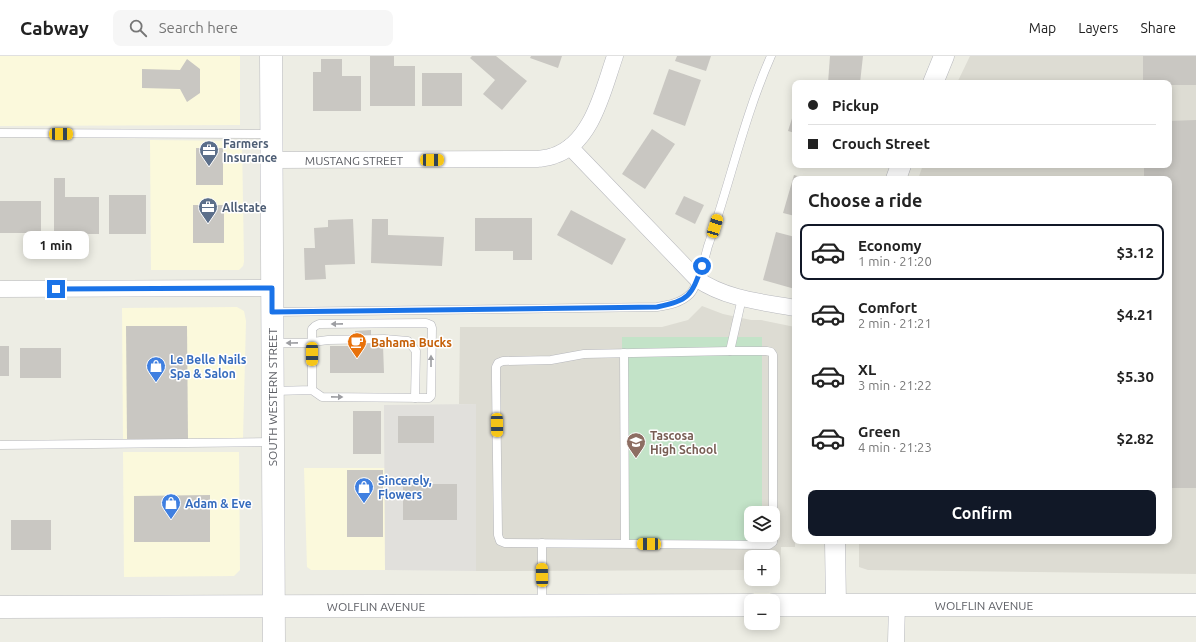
<!DOCTYPE html>
<html lang="en">
<head>
<meta charset="utf-8">
<style>
  :root { --surface:#fff; --page:#f6f6f6; --text:#222; --muted:#767676; --line:#e0e0e0; --accent:#111827 }
  body { margin:0; font-family:Ubuntu,sans-serif; background:var(--page); color:var(--text); height:100vh; display:flex; flex-direction:column; font-size:15px; white-space:nowrap }
  * { box-sizing:border-box; margin:0 }
  p { font-size:13px; color:var(--muted) }
  .icon { flex:none; width:22px; height:22px; fill:none; stroke:currentColor; stroke-width:2; stroke-linecap:round; stroke-linejoin:round }
  .map { position:relative; flex:1; overflow:hidden }
  .panel { position:absolute; left:792px; top:120px; width:380px; height:368px; display:flex; flex-direction:column; background:var(--surface); border-radius:8px; box-shadow:0 2px 10px #0003 }
  .panel>* { flex:none }
  .guide { position:absolute; left:792px; top:24px; width:380px; height:88px; border-radius:8px; box-shadow:0 2px 10px #0003; display:grid; align-content:center; height:88px; padding:0 16px; background:var(--surface) }
  .controls { position:absolute; left:744px; top:450px; display:grid; gap:8px }
  .controls a { display:grid; place-items:center; width:36px; height:36px; border-radius:8px; background:var(--surface); box-shadow:0 2px 10px #0003; font-size:20px }
  .end { position:absolute; width:18px; height:18px; margin:-9px; border:5px solid #1a73e8; background:#fff; box-shadow:0 0 0 2px #fff }
  .from { border-radius:50% }
  .bubble { position:absolute; height:28px; border-radius:8px; background:var(--surface); box-shadow:0 2px 10px #0003; font-size:13px; font-weight:700; line-height:28px; text-align:center }
  .car { position:absolute; width:12px; height:24px; margin:-12px -6px; border-radius:5px; box-shadow:0 0 3px 1px #0007; background:linear-gradient(#f5c518 24%,#345 0 40%,#f5c518 0 76%,#345 0 86%,#f5c518 0) }
  .guide b { display:flex; align-items:center; gap:14px; height:38px; font-size:15px }
  .guide b+b { border-top:1px solid var(--line) }
  .guide i { width:10px; height:10px; background:var(--text) }
  ul { padding:0; list-style:none }
  li { display:flex; align-items:center; gap:12px; height:56px; margin:0 8px 6px; padding:0 8px; border:2px solid transparent; border-radius:8px }
  li div { flex:1 }
  li b { display:block; font-size:15px }
  li em { font-style:normal; font-weight:700 }
  li.on { border-color:var(--accent) }
  li>.icon { width:36px; height:36px; stroke-width:1.5 }
  h2 { padding:0 16px; font-size:18px; line-height:48px }
  .button { display:flex; gap:8px; margin-top:auto; padding:8px 16px }
  .button a { flex:1; height:46px; border-radius:8px; background:var(--accent); color:#fff; font-size:16px; font-weight:700; line-height:46px; text-align:center }
  header { display:flex; align-items:center; gap:24px; box-sizing:border-box; height:56px; padding:0 20px; background:var(--surface); border-bottom:1px solid var(--line) }
  header strong { font-size:19px }
  nav { display:flex; gap:22px; margin-inline-start:auto; font-size:14px }
  .search { width:280px; height:36px; background:var(--page); display:flex; align-items:center; gap:10px; box-sizing:border-box; padding:0 14px; border-radius:8px; color:var(--muted); font-size:15px }
  .map>svg:first-child { display:block }
</style>
</head>
<body>
<header>
<strong>Cabway</strong>
<div class="search"><svg class="icon" aria-label="search" viewBox="0 0 24 24"><circle cx="10" cy="10" r="6"/><path d="M15 15l6 6"/></svg>Search here</div>
<nav><a>Map</a><a>Layers</a><a>Share</a></nav>
</header>
<div class="map">
<svg width="1196" height="586" viewBox="0 0 1196 586">
  <rect width="100%" height="100%" fill="#edede4"/>
  <!-- commercial -->
  <g fill="#fbf9dc">
    <path d="M0,0H240V69L0,70Z"/>
    <path d="M150,84L242,85L244,206L243,210L239,214H151Z"/>
    <path d="M237,251L244,255L246,265L243,382L123,383L122,252Z"/>
    <path d="M123,396H239L240,514L234,520L124,521Z"/>
    <path d="M304,412H385V514H311L307,511Z"/>
  </g>
  <!-- industrial -->
  <path fill="#e1e0dc" d="M476,348V515L385,514L384,349Z"/>
  <!-- education -->
  <g fill="#dddcd3" fill-rule="evenodd">
    <path d="M970,0H1196V518L868,514L859,511V485H1169V123H918L923,109H1169V27H957Z"/>
    <path d="M702,250L723,258L751,264H761L795,271V491H781L780,514H773V501H751V514L476,515V348H459L460,271H662L688,264ZM751,457H773V479H751Z"/>
  </g>
  <!-- green -->
  <path fill="#c3e3c8" d="M622,281H762V457H751V479H762V492H622Z"/>
  <!-- building -->
  <g fill="#c9c7c2">
    <path d="M370,0H394V10H415V50H370Z"/>
    <path d="M472,0H496L527,25L502,54L483,38L495,24L470,2Z"/>
    <path d="M531,0H562L558,12L530,2Z"/>
    <path d="M677,0H711L706,15L675,5Z"/>
    <path d="M830,0H863L860,27H828Z"/>
    <path d="M1143,0H1196V29H1169V27H1143Z"/>
    <path d="M187,3L200,13V37L187,46L180,33L142,32V13L180,14Z"/>
    <path d="M321,3H342V20H361V55H313V16H321Z"/>
    <path d="M669,13L701,24L685,70L653,58Z"/>
    <rect x="422" y="17" width="40" height="33"/>
    <path d="M795,53V77L788,75Z"/>
    <path d="M1196,64V432H1169V123H1144V109H1169V65Z"/>
    <path d="M652,73L675,88L645,133L622,118Z"/>
    <rect x="196" y="92" width="27" height="37"/>
    <path d="M794,119L808,123H795V160L783,157Z"/>
    <path d="M54,122H65V141H99V178H54Z"/>
    <rect x="109" y="139" width="37" height="39"/>
    <path d="M684,140L704,149L695,168L675,158Z"/>
    <rect x="0" y="145" width="41" height="32"/>
    <rect x="193" y="149" width="31" height="38"/>
    <path d="M571,154L626,183L612,209L557,179Z"/>
    <path d="M475,162H532V204H513V195H475Z"/>
    <path d="M353,163L355,208L325,209L326,223L305,224L304,192H315L314,172L328,171V164Z"/>
    <path d="M372,163H388V179L444,181L442,210L371,207Z"/>
    <path d="M776,176L795,181V233L763,224Z"/>
    <path d="M126,270H187L188,383H127Z"/>
    <path d="M371,274V289H383L384,317H330V290H355V275Z"/>
    <rect x="0" y="290" width="9" height="30"/>
    <rect x="20" y="292" width="41" height="30"/>
    <rect x="353" y="355" width="28" height="43"/>
    <rect x="398" y="360" width="36" height="27"/>
    <rect x="347" y="414" width="36" height="67"/>
    <rect x="403" y="428" width="54" height="36"/>
    <path d="M210,439V486H134V440Z"/>
    <rect x="11" y="464" width="40" height="30"/>
  </g>
  <g fill="none" stroke-linecap="round" stroke-linejoin="round">
    <!-- service casing -->
    <g stroke="#b7b8bd" stroke-width="9">
      <g id="service">
        <path d="M0,77L271,78"/>
        <path d="M273,256L657,251C669,249 681,247 690,238C698,230 705,201 708,190C730,127 744,61 771,0"/>
        <path d="M273,287H305L328,284L384,283L408,285L416,295L415,342"/>
        <path d="M730,295H767L771,296L773,299V486L769,489L505,487L500,485L498,479L496,324V311L498,307L503,305L551,304L584,298Z"/>
        <path d="M730,295L742,242"/>
        <path d="M624,297L625,487"/>
        <path d="M274,335L312,334L322,341L429,342L431,340L432,272L431,269L426,267L319,268L315,270L312,273V334"/>
        <path d="M0,389L272,386"/>
        <path d="M542,549V487"/>
      </g>
    </g>
    <!-- minor casing -->
    <g stroke="#b7b8bd" stroke-width="17">
      <g id="minor">
        <path d="M570,91L697,223C726,243 762,246 795,252"/>
        <path d="M272,104L538,103C543,102 548,102 553,100C592,88 603,34 615,0"/>
        <path d="M0,233L272,232"/>
        <path d="M896,586L897,549"/>
      </g>
    </g>
    <!-- tertiary casing -->
    <g stroke="#b7b8bd" stroke-width="21">
      <g id="tertiary">
        <path d="M933,27L944,0"/>
        <path d="M896,123L901,109"/>
        <path d="M835,485L836,549"/>
      </g>
    </g>
    <!-- secondary casing -->
    <g stroke="#babbc1" stroke-width="23">
      <g id="secondary">
        <path d="M271,0L274,586"/>
        <path d="M773,549H1196"/>
        <path d="M0,551L751,549"/>
      </g>
    </g>
    <!-- service -->
    <use href="#service" stroke="#fff" stroke-width="8"/>
    <!-- minor -->
    <use href="#minor" stroke="#fff" stroke-width="16"/>
    <!-- tertiary -->
    <use href="#tertiary" stroke="#fff" stroke-width="20"/>
    <!-- secondary -->
    <use href="#secondary" stroke="#fff" stroke-width="22"/>
  </g>
  <!-- one-way arrows -->
  <defs><path id="oneway-solid" d="M-6-.8H1V-3.2L6.5 0L1 3.2V.8H-6Z"/></defs>
  <g fill="#9d9ea2">
    <use href="#oneway-solid" transform="translate(337 268) rotate(179)"/>
    <use href="#oneway-solid" transform="translate(292 287) rotate(179)"/>
    <use href="#oneway-solid" transform="translate(431 305) rotate(-90)"/>
    <use href="#oneway-solid" transform="translate(337 341) rotate(1)"/>
  </g>
  <g fill="none" stroke-linecap="round" stroke-linejoin="round">
    <!-- route -->
    <path stroke="#1a73e8" stroke-width="5" d="M56,233L272,232V256L657,251C689,244 691,241 702,210"/>
  </g>
  <!-- icons -->
  <defs>
    <g id="office-pin" transform="scale(1)"><path d="M0 17L-7.5 6A9.5 9.5 0 1 1 7.5 6Z" fill="#5c6f8a" stroke="#fff"/><path d="M-6-3h4V-5.5h4V-3h4V5H-6ZM-1-4.5V-3h2v-1.5ZM-6 0V1H6V0Z" fill="#fff"/></g>
    <g id="cafe-pin" transform="scale(1)"><path d="M0 17L-7.5 6A9.5 9.5 0 1 1 7.5 6Z" fill="#e8710a" stroke="#fff"/><path d="M-5.5-4.5H6V0H3Q3 3.5 0 3.5H-2.5Q-5.5 3.5-5.5 0ZM3-3.2v2h1.7v-2ZM-6 4.5H4V6H-6Z" fill="#fff"/></g>
    <g id="shop-pin" transform="scale(1)"><path d="M0 17L-7.5 6A9.5 9.5 0 1 1 7.5 6Z" fill="#3f7fe0" stroke="#fff"/><path d="M-5-2.5h2.3a2.7 3.5 0 0 1 5.4 0H5L5.5 6h-11ZM-1.5-2.5h3a1.5 2.3 0 0 0-3 0Z" fill="#fff"/></g>
    <g id="school-pin" transform="scale(1)"><path d="M0 17L-7.5 6A9.5 9.5 0 1 1 7.5 6Z" fill="#8d6e63" stroke="#fff"/><path d="M0-5L7-2L0 1L-7-2ZM-4 1L0 2.5L4 1V4Q0 6-4 4Z" fill="#fff"/></g>
  </defs>
  <g fill-rule="evenodd">
    <use href="#office-pin" x="209" y="94"/>
    <use href="#office-pin" x="208" y="151"/>
    <use href="#cafe-pin" x="357" y="286"/>
    <use href="#shop-pin" x="156" y="310"/>
    <use href="#school-pin" x="636" y="386"/>
    <use href="#shop-pin" x="364" y="431"/>
    <use href="#shop-pin" x="171" y="447"/>
  </g>
  <g text-anchor="middle" dominant-baseline="central" stroke-width="3" stroke-linejoin="round" paint-order="stroke">
    <!-- service labels -->
    <g font-size="12" font-weight="bold" fill="#4e5e75" stroke="#fff" text-anchor="start">
      <text x="223" y="87">Farmers<tspan x="223" dy="14">Insurance</tspan></text>
      <text x="222" y="151">Allstate</text>
    </g>
    <!-- street labels -->
    <g font-size="12" fill="#5c5e64" stroke="#fff">
      <text x="354" y="104">MUSTANG STREET</text>
      <text transform="translate(272 341) rotate(-90)">SOUTH WESTERN STREET</text>
      <text x="984" y="549">WOLFLIN AVENUE</text>
      <text x="376" y="550">WOLFLIN AVENUE</text>
    </g>
    <!-- food labels -->
    <g font-size="12" font-weight="bold" fill="#c56008" stroke="#fff" text-anchor="start">
      <text x="371" y="286">Bahama Bucks</text>
    </g>
    <!-- shop labels -->
    <g font-size="12" font-weight="bold" fill="#366cbe" stroke="#fff" text-anchor="start">
      <text x="170" y="303">Le Belle Nails<tspan x="170" dy="14">Spa &amp; Salon</tspan></text>
      <text x="378" y="424">Sincerely,<tspan x="378" dy="14">Flowers</tspan></text>
      <text x="185" y="447">Adam &amp; Eve</text>
    </g>
    <!-- education labels -->
    <g font-size="12" font-weight="bold" fill="#785e54" stroke="#fff" text-anchor="start">
      <text x="650" y="379">Tascosa<tspan x="650" dy="14">High School</tspan></text>
    </g>
  </g>
</svg>
<div class="controls">
<a><svg class="icon" aria-label="layers" viewBox="0 0 24 24"><path d="M12 4l9 5-9 5-9-5zM3 14l9 5 9-5"/></svg></a>
<a>+</a>
<a>−</a>
</div>
<i class="end from" style="left:702px;top:210px"></i>
<i class="end" style="left:56px;top:233px"></i>
<div class="bubble" style="left:23px;top:175px;width:66px">1 min</div>
<i class="car" style="left:61px;top:78px;rotate:90deg"></i>
<i class="car" style="left:432px;top:104px;rotate:90deg"></i>
<i class="car" style="left:715px;top:170px;rotate:17deg"></i>
<i class="car" style="left:312px;top:298px;rotate:180deg"></i>
<i class="car" style="left:497px;top:369px;rotate:179deg"></i>
<i class="car" style="left:649px;top:488px;rotate:271deg"></i>
<i class="car" style="left:542px;top:519px;rotate:359deg"></i>
<div class="guide">
<b><i class="from"></i>Pickup</b>
<b><i></i>Crouch Street</b>
</div>
<section class="panel">
<h2>Choose a ride</h2>
<ul>
<li class="on"><svg class="icon" aria-label="car" viewBox="0 0 24 24"><path d="M5 17H2v-5l4-1 3-4h7l3 4 3 1v5h-3M9 17h6M6 11h13"/><circle cx="7" cy="17" r="2"/><circle cx="17" cy="17" r="2"/></svg><div><b>Economy</b><p>1 min · 21:20</p></div><em>$3.12</em></li>
<li><svg class="icon" aria-label="car" viewBox="0 0 24 24"><path d="M5 17H2v-5l4-1 3-4h7l3 4 3 1v5h-3M9 17h6M6 11h13"/><circle cx="7" cy="17" r="2"/><circle cx="17" cy="17" r="2"/></svg><div><b>Comfort</b><p>2 min · 21:21</p></div><em>$4.21</em></li>
<li><svg class="icon" aria-label="car" viewBox="0 0 24 24"><path d="M5 17H2v-5l4-1 3-4h7l3 4 3 1v5h-3M9 17h6M6 11h13"/><circle cx="7" cy="17" r="2"/><circle cx="17" cy="17" r="2"/></svg><div><b>XL</b><p>3 min · 21:22</p></div><em>$5.30</em></li>
<li><svg class="icon" aria-label="car" viewBox="0 0 24 24"><path d="M5 17H2v-5l4-1 3-4h7l3 4 3 1v5h-3M9 17h6M6 11h13"/><circle cx="7" cy="17" r="2"/><circle cx="17" cy="17" r="2"/></svg><div><b>Green</b><p>4 min · 21:23</p></div><em>$2.82</em></li>
</ul>
<div class="button"><a>Confirm</a></div>
</section>
</div>
</body>
</html>
